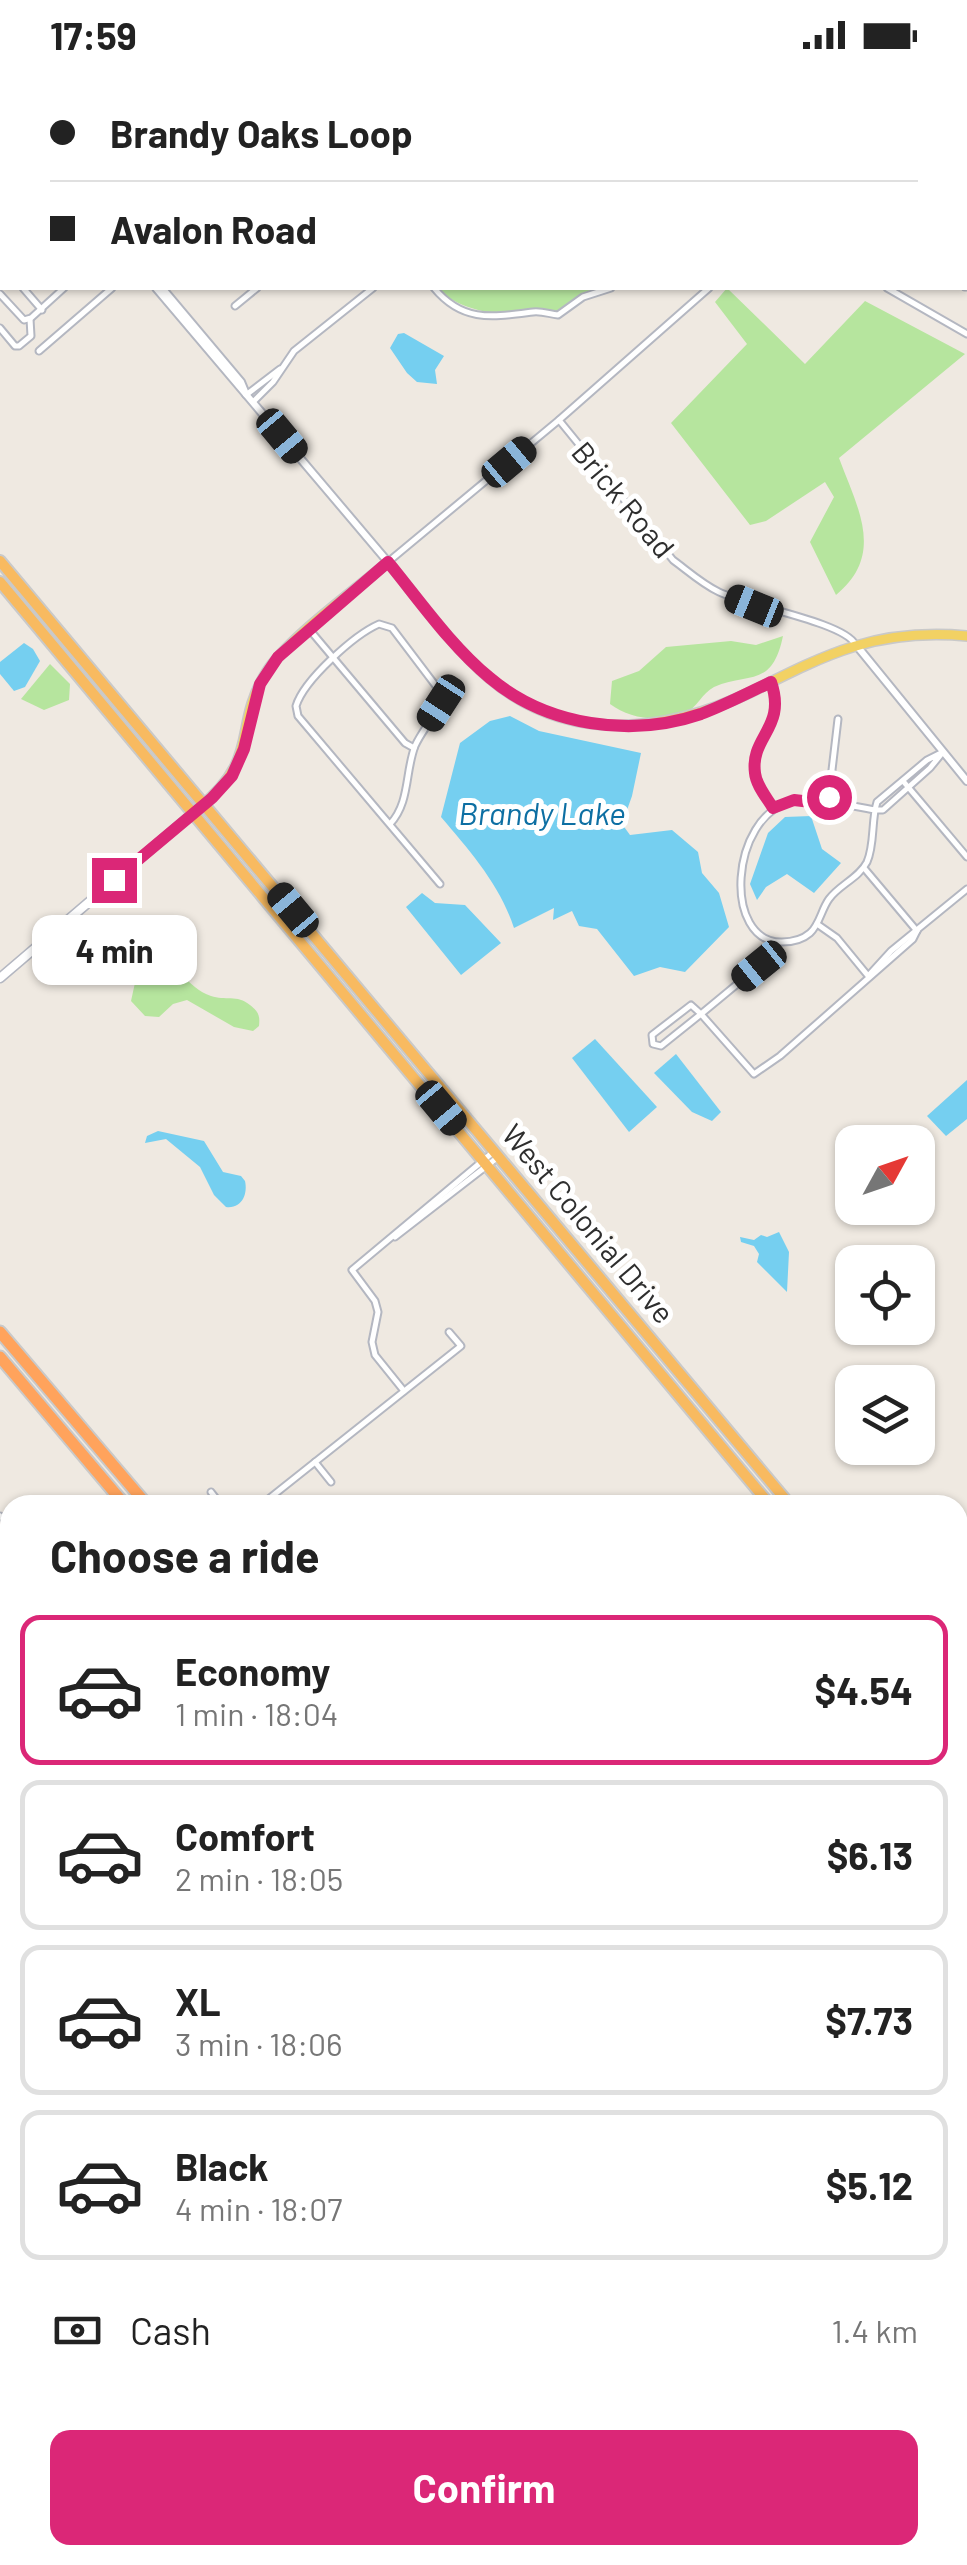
<!DOCTYPE html>
<html lang="en">
<head>
<meta charset="utf-8">
<style>
  :root { --surface:#fff; --page:#f2f2f2; --text:#222; --muted:#767676; --line:#e0e0e0; --accent:#db2777 }
  body { margin:0; font-family:Barlow,sans-serif; background:var(--page); color:var(--text); height:100vh; display:flex; flex-direction:column; font-size:38px; white-space:nowrap }
  * { box-sizing:border-box; margin:0 }
  p { font-size:32px; color:var(--muted) }
  .icon { flex:none; width:55px; height:55px; fill:none; stroke:currentColor; stroke-width:2; stroke-linecap:round; stroke-linejoin:round }
  .map { position:relative; flex:1; overflow:hidden }
  .side { position:absolute; left:0px; top:1425px; width:968px; height:1070px; display:flex; flex-direction:column; background:var(--surface); border-radius:30px 30px 0 0; box-shadow:0 2px 8px #0004 }
  .side>* { flex:none }
  .guide { position:absolute; left:0px; top:0px; width:968px; height:220px; box-shadow:0 2px 8px #0004; display:grid; align-content:center; height:220px; padding:0 50px; background:var(--surface) }
  .needle { width:65px; rotate:50deg }
  .fabs { position:absolute; left:835px; top:1055px; display:grid; gap:20px }
  .fabs a { display:grid; place-items:center; width:100px; height:100px; border-radius:20px; background:var(--surface); box-shadow:0 2px 8px #0004; font-size:50px }
  .end { position:absolute; width:45px; height:45px; margin:-22px; border:12px solid #db2777; background:#fff; box-shadow:0 0 0 5px #fff }
  .from { border-radius:50% }
  .bubble { position:absolute; height:70px; border-radius:20px; background:var(--surface); box-shadow:0 2px 8px #0004; font-size:32px; font-weight:700; line-height:70px; text-align:center }
  .car { position:absolute; width:30px; height:60px; margin:-30px -15px; border-radius:12px; box-shadow:0 0 8px 2px #0007; background:linear-gradient(#222 24%,#8ab4d8 0 40%,#222 0 76%,#8ab4d8 0 86%,#222 0) }
  .guide b { display:flex; align-items:center; gap:35px; height:95px; font-size:38px }
  .guide b+b { border-top:2px solid var(--line) }
  .guide i { width:25px; height:25px; background:var(--text) }
  ul { padding:0; list-style:none }
  li { display:flex; align-items:center; gap:30px; height:150px; margin:0 20px 15px; padding:0 30px; border:5px solid var(--line); border-radius:20px }
  li div { flex:1 }
  li b { display:block; font-size:38px }
  li em { font-style:normal; font-weight:700 }
  li.selected { border-color:var(--accent) }
  li>.icon { width:90px; height:90px; stroke-width:1.5 }
  h2 { padding:0 50px; font-size:45px; line-height:120px }
  .pay { display:flex; align-items:center; gap:25px; height:110px; padding:0 50px; font-size:38px }
  .pay p { margin-inline-start:auto }
  .action { display:flex; gap:20px; margin-top:auto; padding:20px 50px }
  .action a { flex:1; height:115px; border-radius:20px; background:var(--accent); color:#fff; font-size:40px; font-weight:700; line-height:115px; text-align:center }
  .status { display:flex; justify-content:space-between; align-items:center; height:70px; padding:0 50px; background:var(--surface); direction:ltr }
  .status svg { height:28px; fill:currentColor }
  .map>svg:first-child { display:block }
</style>
</head>
<body>
<div class="status"><b>17:59</b><svg viewBox="0 0 49 12"><path d="M0 12V9h3v3zM5 12V6h3v6zM10 12V3h3v9zM15 12V0h3v12zM26 1h20v11H26zM47 4h2v5h-2z"/></svg></div>
<div class="map">
<svg width="967" height="2495" viewBox="0 0 967 2495">
  <rect width="100%" height="100%" fill="#efe9e1"/>
  <!-- green -->
  <g fill="#b6e59e">
    <path d="M437,218H604C597,219 588,220 581,224C572,229 567,239 556,242C523,251 460,244 437,218Z"/>
    <path d="M727,218L805,294L865,231L965,284L839,388C857,437 886,484 836,525L810,472L834,427L825,412L766,451L750,455L671,353L747,274L715,232Z"/>
    <path d="M783,566C772,619 748,602 714,617C702,623 697,638 685,643C660,653 630,649 610,634L612,611L639,601L666,577L731,571L756,575Z"/>
    <path d="M50,594L70,614L69,630L44,640L21,629Z"/>
    <path d="M150,883C176,891 187,918 211,926C225,931 237,924 250,935C259,942 260,946 259,956L253,961L234,957L187,930L173,934L159,947L145,946L131,931L140,890Z"/>
    <path d="M10,1514V2485H121L100,2495H10L0,2483V1524Z"/>
    <path d="M290,2485H411L421,2495H332L315,2488L302,2493Z"/>
  </g>
  <!-- water -->
  <g fill="#75cff0">
    <path d="M404,263L444,286L435,300L437,314L417,312L407,303L390,278L398,264Z"/>
    <path d="M24,573L33,579L40,591L25,617L14,621L0,604V592Z"/>
    <path d="M510,646L539,661L641,683L632,726L622,754L630,765L672,760L698,782L702,803L719,823L729,857L685,902L660,897L634,906L597,859L579,856L572,841L553,850L554,838L514,858C500,815 470,781 441,747L460,673L490,651Z"/>
    <path d="M811,746L822,779L841,793L814,823L787,804L766,817L757,830L750,814L768,763L785,747Z"/>
    <path d="M422,823L435,833L465,835L501,873L461,905L406,837Z"/>
    <path d="M595,969L657,1037L629,1062L572,988Z"/>
    <path d="M676,984L721,1042L712,1051L692,1042L654,1003Z"/>
    <path d="M967,1010V1049L946,1066L927,1046Z"/>
    <path d="M158,1061L204,1071L223,1102L241,1106L245,1111C248,1124 242,1139 226,1137L214,1125L200,1097L166,1069L145,1073L147,1066Z"/>
    <path d="M779,1162L789,1182L787,1222L757,1192L759,1184L754,1176L741,1172L740,1167L754,1170L761,1165L767,1167Z"/>
  </g>
  <g fill="none" stroke-linecap="round" stroke-linejoin="round">
    <!-- minor casing -->
    <g stroke="#b4b7c1" stroke-width="9">
      <g id="minor">
        <path d="M299,0L304,2"/>
        <path d="M549,0L550,2"/>
        <path d="M633,0L636,2"/>
        <path d="M816,0L818,2"/>
        <path d="M195,2L201,0"/>
        <path d="M338,2L340,0"/>
        <path d="M602,2L607,0"/>
        <path d="M660,2L662,0"/>
        <path d="M761,2L763,0"/>
        <path d="M859,2L862,0"/>
        <path d="M965,44L967,43"/>
        <path d="M0,117L2,115"/>
        <path d="M0,130L2,133"/>
        <path d="M965,134L967,132"/>
        <path d="M0,178L2,176"/>
        <path d="M0,190L2,193"/>
        <path d="M965,217H967"/>
        <path d="M23,218L42,240"/>
        <path d="M434,218C463,253 493,247 533,242C542,241 549,244 558,245L583,227L611,218"/>
        <path d="M887,218L967,264"/>
        <path d="M0,224L24,250L31,248L64,218"/>
        <path d="M235,236L257,218"/>
        <path d="M0,258L15,276H19L31,266L30,249"/>
        <path d="M39,281L112,218"/>
        <path d="M246,325L280,299"/>
        <path d="M253,332L273,312L294,281L373,218"/>
        <path d="M559,350L673,490C688,501 702,514 719,522C748,536 843,552 855,574"/>
        <path d="M388,492L559,350L709,218"/>
        <path d="M309,559L405,673L414,678"/>
        <path d="M771,612C787,658 751,666 755,703C756,715 767,728 773,738"/>
        <path d="M943,682L930,698L883,740H875C853,736 811,727 791,732C730,746 722,873 782,872C792,872 802,870 810,863C820,854 821,840 829,829C839,815 859,808 867,792C875,774 871,751 877,732L927,690L943,682"/>
        <path d="M903,711L967,787"/>
        <path d="M828,734L838,649"/>
        <path d="M390,754C410,733 405,702 415,676C423,658 439,643 442,624L392,558L379,554C354,565 304,610 296,636L298,646L440,814"/>
        <path d="M864,798L917,861"/>
        <path d="M817,854L837,868L869,907"/>
        <path d="M774,872L759,896L701,944L754,1004L780,986L913,869L917,861"/>
        <path d="M870,904L891,881L967,819"/>
        <path d="M691,935L701,944L661,976L653,974L652,965Z"/>
        <path d="M395,1167L497,1088"/>
        <path d="M404,1321L375,1285L372,1272L378,1242L375,1231L352,1200L492,1083"/>
        <path d="M315,1392L331,1412"/>
        <path d="M211,1422L221,1435"/>
        <path d="M261,1435L461,1276L449,1262"/>
        <path d="M0,1446L1,1447"/>
        <path d="M477,2485L489,2495"/>
        <path d="M486,2485L492,2495"/>
        <path d="M576,2485L585,2495"/>
        <path d="M661,2485L670,2495"/>
        <path d="M495,2495L507,2485"/>
        <path d="M635,2495L647,2485"/>
        <path d="M648,2495L660,2485"/>
      </g>
    </g>
    <!-- tertiary casing -->
    <g stroke="#b4b7c1" stroke-width="10">
      <g id="tertiary">
        <path d="M0,30L2,33"/>
        <path d="M156,218L388,492"/>
        <path d="M162,218L241,312L246,324"/>
        <path d="M857,576L967,711"/>
      </g>
    </g>
    <!-- secondary casing -->
    <g stroke="#b4b7c1" stroke-width="11">
      <g id="secondary">
        <path d="M0,908L192,744"/>
        <path d="M958,2054L967,2046"/>
        <path d="M433,2495L445,2485"/>
      </g>
    </g>
    <!-- primary casing -->
    <g stroke="#c9c9c9" stroke-width="12">
      <g id="primary">
        <path d="M198,739C262,687 232,659 266,603C287,569 356,520 388,492C420,531 450,574 488,607C566,674 664,664 751,622C828,583 878,558 967,566"/>
        <path d="M958,2455L967,2448"/>
        <path d="M958,2467L967,2459"/>
        <path d="M909,2495L921,2485"/>
        <path d="M925,2495L937,2485"/>
      </g>
    </g>
    <!-- trunk casing -->
    <g stroke="#c9c9c9" stroke-width="14">
      <g id="trunk">
        <path d="M0,491L790,1435"/>
        <path d="M0,512L770,1435"/>
        <path d="M958,1639L967,1651"/>
        <path d="M958,1663L967,1674"/>
      </g>
    </g>
    <!-- motorway casing -->
    <g stroke="#c9c9c9" stroke-width="15">
      <g id="motorway">
        <path d="M0,1262L147,1435"/>
        <path d="M0,1287L125,1435"/>
        <path d="M958,2390L967,2402"/>
        <path d="M958,2418L967,2429"/>
      </g>
    </g>
    <!-- minor -->
    <use href="#minor" stroke="#fff" stroke-width="5"/>
    <!-- tertiary -->
    <use href="#tertiary" stroke="#fff" stroke-width="6"/>
    <!-- secondary -->
    <use href="#secondary" stroke="#fff" stroke-width="8"/>
    <!-- primary -->
    <use href="#primary" stroke="#f2d163" stroke-width="9"/>
    <!-- trunk -->
    <use href="#trunk" stroke="#f8ba60" stroke-width="10"/>
    <!-- motorway -->
    <use href="#motorway" stroke="#ffa35c" stroke-width="11"/>
  </g>
  <g fill="none" stroke-linecap="round" stroke-linejoin="round">
    <!-- route -->
    <path stroke="#db2777" stroke-width="12" d="M114,810L212,728L232,706L244,679L260,614L278,587L388,492C420,531 451,576 490,608C547,656 631,668 701,644C725,635 748,623 771,612C787,658 750,666 755,703C756,715 767,728 773,738L794,730L828,734L829,727"/>
  </g>
  <g text-anchor="middle" dominant-baseline="central" stroke-width="10" stroke-linejoin="round" paint-order="stroke">
    <!-- street labels -->
    <g font-size="30" fill="#2e2e2e" stroke="#fff">
      <text transform="translate(624 429) rotate(50)">Brick Road</text>
      <text transform="translate(589 1153) rotate(50)">West Colonial Drive</text>
    </g>
    <!-- water labels -->
    <g font-size="32" font-style="italic" fill="#0d6fa3" stroke="#fff">
      <text x="542" y="742">Brandy Lake</text>
    </g>
  </g>
</svg>
<div class="fabs">
<a><svg class="needle" viewBox="-14 -14 28 28"><path d="M0-13l5 13h-10z" fill="#e53935"/><path d="M0 13l5-13h-10z" fill="#767676"/></svg></a>
<a><svg class="icon" aria-label="locate" viewBox="0 0 24 24"><circle cx="12" cy="12" r="6"/><path d="M12 2v4M12 18v4M2 12h4M18 12h4"/></svg></a>
<a><svg class="icon" aria-label="layers" viewBox="0 0 24 24"><path d="M12 4l9 5-9 5-9-5zM3 14l9 5 9-5"/></svg></a>
</div>
<i class="end from" style="left:829px;top:727px"></i>
<i class="end" style="left:114px;top:810px"></i>
<div class="bubble" style="left:32px;top:845px;width:165px">4 min</div>
<i class="car" style="left:282px;top:366px;rotate:140deg"></i>
<i class="car" style="left:509px;top:392px;rotate:50deg"></i>
<i class="car" style="left:754px;top:536px;rotate:292deg"></i>
<i class="car" style="left:441px;top:633px;rotate:213deg"></i>
<i class="car" style="left:293px;top:840px;rotate:320deg"></i>
<i class="car" style="left:759px;top:896px;rotate:231deg"></i>
<i class="car" style="left:441px;top:1038px;rotate:140deg"></i>
<div class="guide">
<b><i class="from"></i>Brandy Oaks Loop</b>
<b><i></i>Avalon Road</b>
</div>
<section class="side">
<h2>Choose a ride</h2>
<ul>
<li class="selected"><svg class="icon" aria-label="car" viewBox="0 0 24 24"><path d="M5 17H2v-5l4-1 3-4h7l3 4 3 1v5h-3M9 17h6M6 11h13"/><circle cx="7" cy="17" r="2"/><circle cx="17" cy="17" r="2"/></svg><div><b>Economy</b><p>1 min · 18:04</p></div><em>$4.54</em></li>
<li><svg class="icon" aria-label="car" viewBox="0 0 24 24"><path d="M5 17H2v-5l4-1 3-4h7l3 4 3 1v5h-3M9 17h6M6 11h13"/><circle cx="7" cy="17" r="2"/><circle cx="17" cy="17" r="2"/></svg><div><b>Comfort</b><p>2 min · 18:05</p></div><em>$6.13</em></li>
<li><svg class="icon" aria-label="car" viewBox="0 0 24 24"><path d="M5 17H2v-5l4-1 3-4h7l3 4 3 1v5h-3M9 17h6M6 11h13"/><circle cx="7" cy="17" r="2"/><circle cx="17" cy="17" r="2"/></svg><div><b>XL</b><p>3 min · 18:06</p></div><em>$7.73</em></li>
<li><svg class="icon" aria-label="car" viewBox="0 0 24 24"><path d="M5 17H2v-5l4-1 3-4h7l3 4 3 1v5h-3M9 17h6M6 11h13"/><circle cx="7" cy="17" r="2"/><circle cx="17" cy="17" r="2"/></svg><div><b>Black</b><p>4 min · 18:07</p></div><em>$5.12</em></li>
</ul>
<div class="pay"><svg class="icon" aria-label="cash" viewBox="0 0 24 24"><path d="M3 7h18v10H3z"/><circle cx="12" cy="12" r="2"/></svg>Cash<p>1.4 km</p></div>
<div class="action"><a>Confirm</a></div>
</section>
</div>
</body>
</html>
